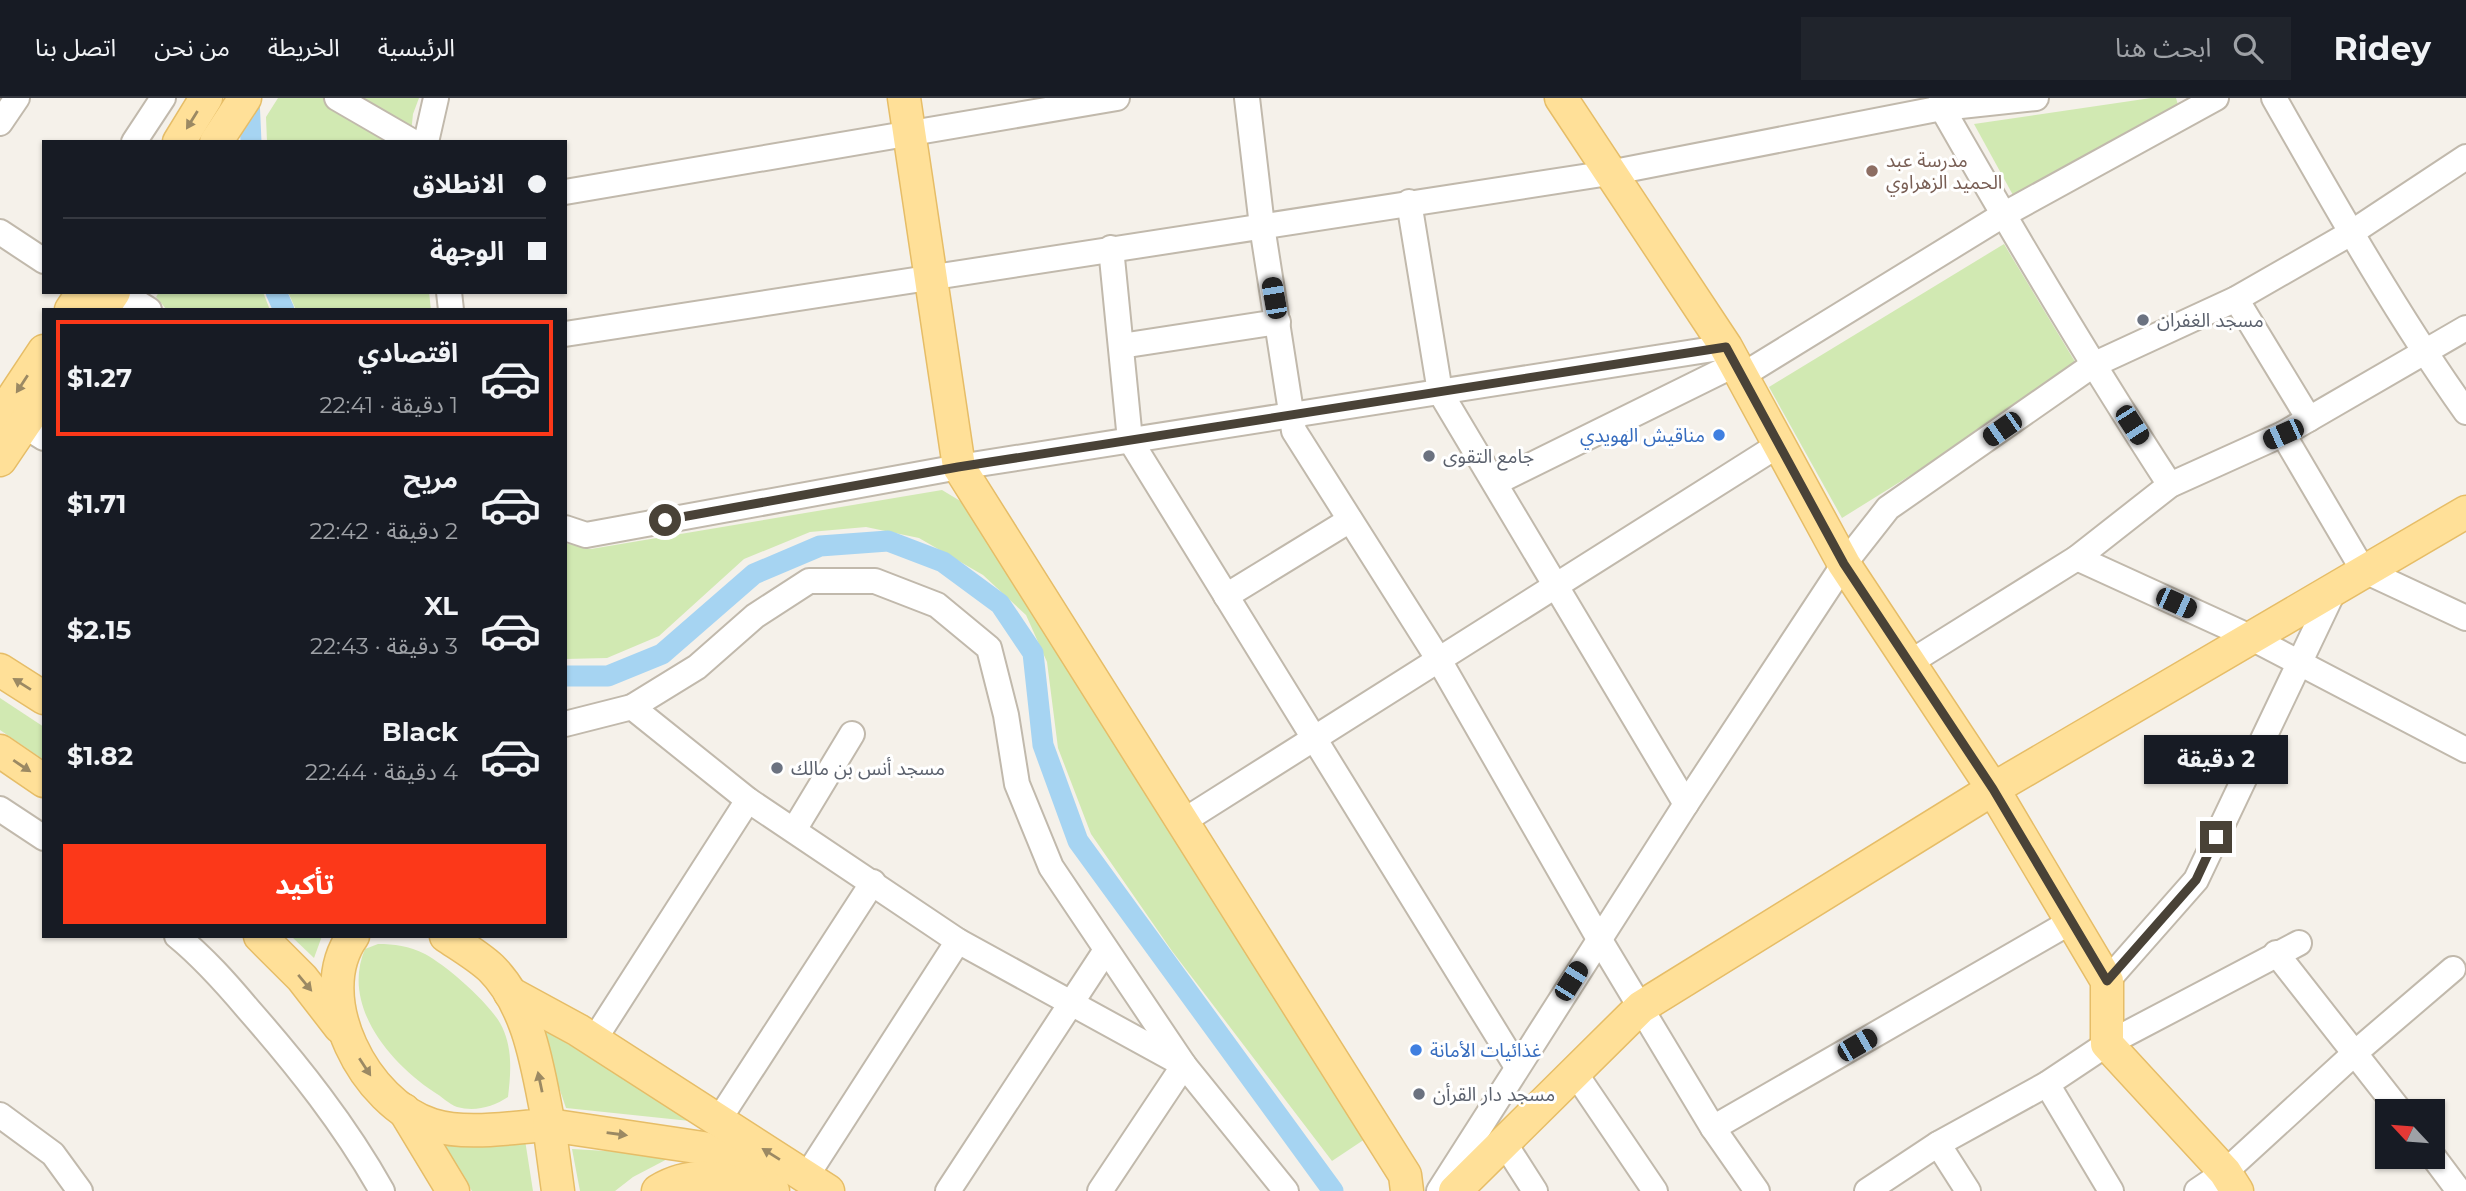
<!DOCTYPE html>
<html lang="ar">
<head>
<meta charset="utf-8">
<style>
  :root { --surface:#171b24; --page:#20242c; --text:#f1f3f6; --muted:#9ea1a6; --line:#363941; --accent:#fc3819 }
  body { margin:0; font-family:Montserrat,"Noto Sans Arabic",sans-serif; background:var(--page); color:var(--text); direction:rtl; height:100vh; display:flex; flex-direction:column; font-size:26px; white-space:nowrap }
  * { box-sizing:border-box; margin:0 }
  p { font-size:23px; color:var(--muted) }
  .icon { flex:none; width:38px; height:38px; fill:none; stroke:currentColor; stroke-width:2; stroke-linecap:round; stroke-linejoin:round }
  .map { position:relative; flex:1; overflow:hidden; direction:ltr }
  .side { position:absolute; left:42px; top:210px; width:525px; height:630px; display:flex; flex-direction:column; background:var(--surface); border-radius:0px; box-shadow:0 2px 5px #0004; direction:rtl }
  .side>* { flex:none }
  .guide { position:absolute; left:42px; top:42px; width:525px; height:154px; border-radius:0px; box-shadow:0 2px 5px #0004; direction:rtl; display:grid; align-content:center; height:154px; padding:0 21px; background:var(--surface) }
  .needle { width:46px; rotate:296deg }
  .buttons { position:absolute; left:2375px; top:1001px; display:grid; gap:14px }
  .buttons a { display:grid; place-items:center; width:70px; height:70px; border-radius:0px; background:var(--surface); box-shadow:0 2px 5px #0004; font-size:35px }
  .end { position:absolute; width:32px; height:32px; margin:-16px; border:9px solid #494237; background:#fff; box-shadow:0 0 0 4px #fff }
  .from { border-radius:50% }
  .bubble { position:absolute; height:49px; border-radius:0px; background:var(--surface); box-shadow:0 2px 5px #0004; font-size:23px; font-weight:700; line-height:49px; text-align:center; direction:rtl }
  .car { position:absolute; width:21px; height:42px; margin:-21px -10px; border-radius:9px; box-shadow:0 0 5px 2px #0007; background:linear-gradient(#222 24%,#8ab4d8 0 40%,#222 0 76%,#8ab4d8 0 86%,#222 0) }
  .guide b { display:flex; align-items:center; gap:24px; height:66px; font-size:26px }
  .guide b+b { border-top:2px solid var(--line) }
  .guide i { width:18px; height:18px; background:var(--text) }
  ul { padding:12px 0 0; list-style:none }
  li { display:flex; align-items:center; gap:21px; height:116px; margin:0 14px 10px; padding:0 7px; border:4px solid transparent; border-radius:0px }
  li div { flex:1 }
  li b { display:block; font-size:26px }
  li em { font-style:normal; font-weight:700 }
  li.current { border-color:var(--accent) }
  li>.icon { width:63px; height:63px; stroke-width:1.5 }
  .cta { display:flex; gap:14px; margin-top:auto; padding:14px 21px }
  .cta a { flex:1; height:80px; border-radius:0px; background:var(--accent); color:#fff; font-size:28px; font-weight:700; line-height:80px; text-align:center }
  header { display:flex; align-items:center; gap:42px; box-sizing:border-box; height:98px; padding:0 35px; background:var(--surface); border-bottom:2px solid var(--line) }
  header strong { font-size:33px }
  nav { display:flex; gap:38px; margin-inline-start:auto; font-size:24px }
  .search { width:490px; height:63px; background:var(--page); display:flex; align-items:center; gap:18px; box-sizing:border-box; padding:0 24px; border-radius:0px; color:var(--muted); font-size:26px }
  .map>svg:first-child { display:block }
</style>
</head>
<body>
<header>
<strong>Ridey</strong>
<div class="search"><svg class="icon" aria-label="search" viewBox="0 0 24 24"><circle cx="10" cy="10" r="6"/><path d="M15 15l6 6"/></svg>ابحث هنا</div>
<nav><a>الرئيسية</a><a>الخريطة</a><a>من نحن</a><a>اتصل بنا</a></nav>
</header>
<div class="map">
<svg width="2466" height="1093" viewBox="0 0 2466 1093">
  <rect width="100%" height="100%" fill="#f5f1ea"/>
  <!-- green -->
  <g fill="#d1e9b2">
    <path d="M278,0H419L413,16L410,44H267L266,19Z"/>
    <path d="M2151,0H2176L2179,10L2019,108L1974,26Z"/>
    <path d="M2004,146L2080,272L1842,420L1769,289Z"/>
    <path d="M159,194H263L270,212H167L156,199Z"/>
    <path d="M288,194H429L431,212H296Z"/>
    <path d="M942,392L972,410L1059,546L1239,845L1365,1041L1332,1063L1172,853L1091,736L1058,650L1047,564L1026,517L983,477L919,440L866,429L810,434L744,461L659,538L607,560L565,561V445L591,451Z"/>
    <path d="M0,600L44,629V662L0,632Z"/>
    <path d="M291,838H322L314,860Z"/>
    <path d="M378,846C394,846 409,848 425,856C447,868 487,903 500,925C513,948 511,974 508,999C493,1009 475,1014 457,1009C449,1006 441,998 434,994C389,964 341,907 365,851Z"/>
    <path d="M538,927L690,1023L566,1010Z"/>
    <path d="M525,1042L533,1093H472L444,1047Z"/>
    <path d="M572,1051L675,1057L633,1079L615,1093H580Z"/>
  </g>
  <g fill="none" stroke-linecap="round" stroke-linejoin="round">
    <!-- canal -->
    <g stroke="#a6d4f2" stroke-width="21">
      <path d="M249,0L251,44"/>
      <path d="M276,194L284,212"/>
      <path d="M565,578H608L662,556L754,476L820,448L888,443L943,464L1000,506L1033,555L1043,647L1078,743L1333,1093"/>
    </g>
    <!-- minor casing -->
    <g stroke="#c1b9ac" stroke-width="28">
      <g id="minor">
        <path d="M337,0L413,44"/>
        <path d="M1247,0L1262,128L1294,333L1439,562L1598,839L1713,1030L1757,1093"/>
        <path d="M1941,0L1942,10C2015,138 2090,264 2170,387"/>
        <path d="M2274,0C2335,107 2395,214 2466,314"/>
        <path d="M0,25L17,0"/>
        <path d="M134,44L163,0"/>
        <path d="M426,44L436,0"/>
        <path d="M565,94L1117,0"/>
        <path d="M1409,104L1440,294L1686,706"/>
        <path d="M0,134L44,163"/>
        <path d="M1111,150L1130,342L1517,969"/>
        <path d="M120,194L149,212"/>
        <path d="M449,194L451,212"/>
        <path d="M2236,201L2309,321"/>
        <path d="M565,236L1609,75L1942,10L2036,0"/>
        <path d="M1121,248L1278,224"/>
        <path d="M1743,277L2003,117L2216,0"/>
        <path d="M23,327L44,340"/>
        <path d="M2283,336L2363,472L2466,520"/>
        <path d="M1495,385L1736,266"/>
        <path d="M565,430L586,437L959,369L1726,249"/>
        <path d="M2077,460L2250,539L2466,652"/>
        <path d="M1226,498L1350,422"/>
        <path d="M1909,565L2077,460L2170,387L2283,336L2466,230"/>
        <path d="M632,609L748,702L958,843L1184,967L1100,1093"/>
        <path d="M565,626L632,609L697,569L755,518L809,483H875L937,507L989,550L1006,617L1017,686L1051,769L1184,967L1286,1093"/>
        <path d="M0,711L44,740"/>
        <path d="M1182,724L1780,346"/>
        <path d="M794,732L852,636"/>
        <path d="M177,838C204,860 226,885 248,911C298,968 345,1027 382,1093"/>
        <path d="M2276,855L2400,1013"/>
        <path d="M2107,883L2196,782L2336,488"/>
        <path d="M594,942L748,702"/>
        <path d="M1575,975L1655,1093"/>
        <path d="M2047,986L2111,1093"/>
        <path d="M0,1017L53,1056L80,1093"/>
        <path d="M718,1023L873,784"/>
        <path d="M1713,1030L2072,823"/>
        <path d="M1503,1043L1535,1093"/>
        <path d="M1938,1046L1968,1093"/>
        <path d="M2432,1057L2459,1093"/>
        <path d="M806,1079L958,843"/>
        <path d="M948,1093L1106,852"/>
        <path d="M1439,1093L1686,706L1844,466L1888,410L2093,267L2236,201L2351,135L2466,59"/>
        <path d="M1867,1093L1938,1046L2047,986L2107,946L2299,845"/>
        <path d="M2197,1093L2225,1074L2356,954L2453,871"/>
      </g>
    </g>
    <!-- major casing -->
    <g stroke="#e6bd67" stroke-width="35">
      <g id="major">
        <path d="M904,0L959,369L1405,1077L1407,1093"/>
        <path d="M1561,0L1726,249L1844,466L1993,691L2466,414"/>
        <path d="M179,44L206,0"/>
        <path d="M216,44L245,0"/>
        <path d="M71,212L83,194"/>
        <path d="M102,212L114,194"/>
        <path d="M0,319L44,253"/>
        <path d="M0,362L44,297"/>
        <path d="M0,572L44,600"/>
        <path d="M0,653L44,683"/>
        <path d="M260,838L302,880L340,929"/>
        <path d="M353,838C309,899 365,1006 432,1027C468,1038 512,1029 549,1027C538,974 531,910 491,870C478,858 461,848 446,838"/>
        <path d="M510,895L578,932L828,1093"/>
        <path d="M404,1012L453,1093"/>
        <path d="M558,1093L549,1027L703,1050L773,1093"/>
        <path d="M658,1093C689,1074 720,1078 754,1090"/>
        <path d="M1455,1093L1641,909L1993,691L2107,883V946L2225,1074L2237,1093"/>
      </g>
    </g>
    <!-- minor -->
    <use href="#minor" stroke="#fff" stroke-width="24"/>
    <!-- major -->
    <use href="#major" stroke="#ffe098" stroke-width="32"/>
  </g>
  <!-- one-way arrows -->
  <defs><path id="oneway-solid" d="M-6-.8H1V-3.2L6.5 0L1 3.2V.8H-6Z" transform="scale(1.75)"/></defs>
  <g fill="#9b8963">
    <use href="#oneway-solid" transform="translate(192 22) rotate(122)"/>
    <use href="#oneway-solid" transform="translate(22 286) rotate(123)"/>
    <use href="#oneway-solid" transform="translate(22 586) rotate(-148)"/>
    <use href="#oneway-solid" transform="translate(22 668) rotate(34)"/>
    <use href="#oneway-solid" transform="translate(305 885) rotate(50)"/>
    <use href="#oneway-solid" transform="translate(365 969) rotate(57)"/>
    <use href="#oneway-solid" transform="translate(540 984) rotate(-102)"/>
    <use href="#oneway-solid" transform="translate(617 1036) rotate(8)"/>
    <use href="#oneway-solid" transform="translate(771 1056) rotate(-148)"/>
  </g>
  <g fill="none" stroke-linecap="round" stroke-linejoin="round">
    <!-- route -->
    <path stroke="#494237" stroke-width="9" d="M665,422L958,369L1726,249L1844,466L1993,691L2107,883L2196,782L2216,739"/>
  </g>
  <!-- markers -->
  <circle fill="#8d6e63" stroke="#fff" stroke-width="2.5" cx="1872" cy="73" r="7"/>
  <g fill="#6b7280" stroke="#fff" stroke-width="2.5">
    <circle cx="2143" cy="222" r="7"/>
    <circle cx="1429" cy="358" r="7"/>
    <circle cx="777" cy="670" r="7"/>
    <circle cx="1419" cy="996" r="7"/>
  </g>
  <g fill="#3f7fe0" stroke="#fff" stroke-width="2.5">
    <circle cx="1719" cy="337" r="7"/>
    <circle cx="1416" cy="952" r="7"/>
  </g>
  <g text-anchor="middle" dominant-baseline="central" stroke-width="6" stroke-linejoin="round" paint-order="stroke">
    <!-- education labels -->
    <g font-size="19" fill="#785e54" stroke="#fff" text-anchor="start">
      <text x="1886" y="62">مدرسة عبد<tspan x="1886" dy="22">الحميد الزهراوي</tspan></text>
    </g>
    <!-- worship labels -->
    <g font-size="19" fill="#5b616d" stroke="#fff" text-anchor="start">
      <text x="2157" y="222">مسجد الغفران</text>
      <text x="1443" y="358">جامع التقوى</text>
      <text x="791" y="670">مسجد أنس بن مالك</text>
      <text x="1433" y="996">مسجد دار القرأن</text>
    </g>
    <!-- shop labels -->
    <g font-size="19" fill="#366cbe" stroke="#fff" text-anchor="end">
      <text x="1705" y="337">مناقيش الهويدي</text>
      <text x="1430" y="952" text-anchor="start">غذائيات الأمانة</text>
    </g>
  </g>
</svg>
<div class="buttons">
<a><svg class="needle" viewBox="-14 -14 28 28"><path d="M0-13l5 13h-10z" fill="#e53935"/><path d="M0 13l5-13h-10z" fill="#9ea1a6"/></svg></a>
</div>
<i class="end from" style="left:665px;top:422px"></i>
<i class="end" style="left:2216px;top:739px"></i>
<div class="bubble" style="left:2144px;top:637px;width:144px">2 دقيقة</div>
<i class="car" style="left:1274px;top:200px;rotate:350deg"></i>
<i class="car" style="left:2132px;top:327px;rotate:147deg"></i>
<i class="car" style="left:2002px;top:331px;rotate:235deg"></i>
<i class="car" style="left:2283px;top:336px;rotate:246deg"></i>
<i class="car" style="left:2176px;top:505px;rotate:114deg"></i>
<i class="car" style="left:1571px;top:883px;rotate:32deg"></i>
<i class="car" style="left:1857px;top:947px;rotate:60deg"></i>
<div class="guide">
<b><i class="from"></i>الانطلاق</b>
<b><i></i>الوجهة</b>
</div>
<section class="side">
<ul>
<li class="current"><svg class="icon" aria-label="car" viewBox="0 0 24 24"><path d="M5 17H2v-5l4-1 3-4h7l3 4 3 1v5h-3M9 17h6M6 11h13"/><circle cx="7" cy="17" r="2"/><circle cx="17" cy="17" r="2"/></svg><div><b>اقتصادي</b><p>1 دقيقة · 22:41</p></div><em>$1.27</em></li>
<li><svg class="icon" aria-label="car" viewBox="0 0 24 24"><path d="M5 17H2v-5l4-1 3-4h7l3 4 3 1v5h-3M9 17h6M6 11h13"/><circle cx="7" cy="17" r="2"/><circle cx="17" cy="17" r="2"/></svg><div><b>مريح</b><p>2 دقيقة · 22:42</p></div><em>$1.71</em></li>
<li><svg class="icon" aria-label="car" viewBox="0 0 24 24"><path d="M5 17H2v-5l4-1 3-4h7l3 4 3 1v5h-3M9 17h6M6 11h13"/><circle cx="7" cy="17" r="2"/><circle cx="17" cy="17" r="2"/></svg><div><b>XL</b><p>3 دقيقة · 22:43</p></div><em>$2.15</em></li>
<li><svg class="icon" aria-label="car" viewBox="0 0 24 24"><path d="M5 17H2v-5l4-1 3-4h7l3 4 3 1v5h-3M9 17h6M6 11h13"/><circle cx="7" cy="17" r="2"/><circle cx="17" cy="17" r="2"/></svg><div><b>Black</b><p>4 دقيقة · 22:44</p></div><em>$1.82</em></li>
</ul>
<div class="cta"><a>تأكيد</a></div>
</section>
</div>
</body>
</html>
